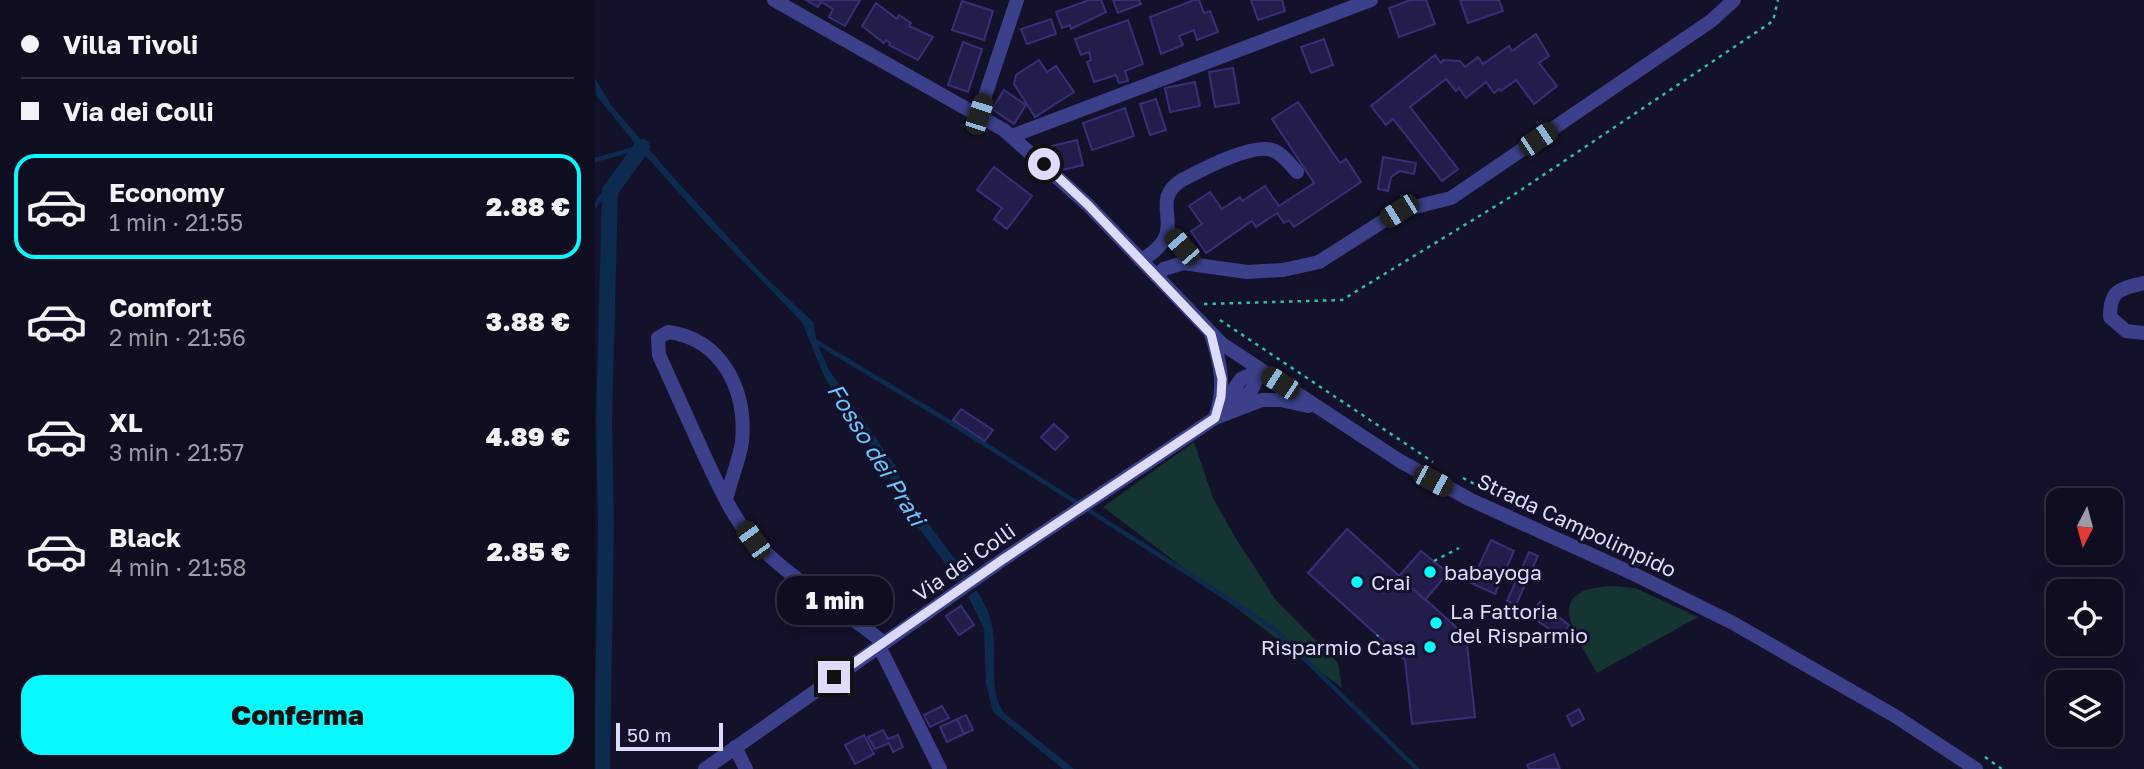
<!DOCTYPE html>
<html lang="it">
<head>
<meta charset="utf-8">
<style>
  :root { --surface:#0f0d20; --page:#181629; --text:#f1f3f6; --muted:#9b9ca5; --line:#2f2d3e; --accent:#08f9ff }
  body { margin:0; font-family:"Golos Text",sans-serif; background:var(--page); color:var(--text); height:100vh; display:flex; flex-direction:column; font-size:26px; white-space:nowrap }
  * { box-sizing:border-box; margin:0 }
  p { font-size:23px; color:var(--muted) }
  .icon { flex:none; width:38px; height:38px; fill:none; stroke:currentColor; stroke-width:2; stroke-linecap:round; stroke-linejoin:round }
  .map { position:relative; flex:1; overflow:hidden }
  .panel { display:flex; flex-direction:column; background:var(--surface); width:595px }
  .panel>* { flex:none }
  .hud { display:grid; align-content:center; height:154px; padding:0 21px; background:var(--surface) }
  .needle { width:46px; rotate:186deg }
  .controls { position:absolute; left:1451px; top:488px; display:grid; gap:14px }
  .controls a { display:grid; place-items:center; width:77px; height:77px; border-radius:14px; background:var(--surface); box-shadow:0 7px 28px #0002,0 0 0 2px var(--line); font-size:35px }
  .scale { position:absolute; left:21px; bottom:18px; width:107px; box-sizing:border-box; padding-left:7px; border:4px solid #dddcff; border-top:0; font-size:19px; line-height:24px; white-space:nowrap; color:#dddcff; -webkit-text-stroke:5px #14112b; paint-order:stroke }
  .end { position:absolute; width:32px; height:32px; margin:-16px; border:9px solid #dddcff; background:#111; box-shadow:0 0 0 4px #111 }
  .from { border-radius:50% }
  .bubble { position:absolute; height:49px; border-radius:21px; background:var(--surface); box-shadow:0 7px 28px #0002,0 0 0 2px var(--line); font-size:23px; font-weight:800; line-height:49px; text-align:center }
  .car { position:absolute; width:21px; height:42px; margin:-21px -10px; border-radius:9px; box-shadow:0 0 5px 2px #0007; background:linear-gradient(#222 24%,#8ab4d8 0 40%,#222 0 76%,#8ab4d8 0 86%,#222 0) }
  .hud b { display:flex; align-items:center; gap:24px; height:66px; font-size:26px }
  .hud b+b { border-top:2px solid var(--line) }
  .hud i { width:18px; height:18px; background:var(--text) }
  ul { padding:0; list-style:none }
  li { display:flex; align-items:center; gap:21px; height:105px; margin:0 14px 10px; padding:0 7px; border:4px solid transparent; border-radius:21px }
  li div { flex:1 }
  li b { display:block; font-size:26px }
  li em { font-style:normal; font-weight:800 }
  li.on { border-color:var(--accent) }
  li>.icon { width:63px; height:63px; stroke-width:1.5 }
  .button { display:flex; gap:14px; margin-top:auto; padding:14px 21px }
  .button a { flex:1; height:80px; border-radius:21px; background:var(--accent); color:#111; font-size:28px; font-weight:800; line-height:80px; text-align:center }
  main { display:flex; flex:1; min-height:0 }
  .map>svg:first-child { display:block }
</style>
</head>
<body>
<main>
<section class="panel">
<div class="hud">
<b><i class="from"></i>Villa Tivoli</b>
<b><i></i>Via dei Colli</b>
</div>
<ul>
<li class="on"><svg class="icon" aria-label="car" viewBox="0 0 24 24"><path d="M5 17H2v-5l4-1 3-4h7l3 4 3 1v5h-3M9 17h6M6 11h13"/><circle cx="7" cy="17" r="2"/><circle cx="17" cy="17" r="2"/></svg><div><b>Economy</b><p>1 min · 21:55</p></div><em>2.88 €</em></li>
<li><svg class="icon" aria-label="car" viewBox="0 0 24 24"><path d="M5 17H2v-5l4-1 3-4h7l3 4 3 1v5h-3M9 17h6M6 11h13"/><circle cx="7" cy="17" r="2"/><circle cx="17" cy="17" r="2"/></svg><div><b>Comfort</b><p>2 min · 21:56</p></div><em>3.88 €</em></li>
<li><svg class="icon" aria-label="car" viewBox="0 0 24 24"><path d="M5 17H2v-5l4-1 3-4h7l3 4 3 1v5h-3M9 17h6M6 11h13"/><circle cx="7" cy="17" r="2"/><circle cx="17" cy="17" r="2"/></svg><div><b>XL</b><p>3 min · 21:57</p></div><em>4.89 €</em></li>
<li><svg class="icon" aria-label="car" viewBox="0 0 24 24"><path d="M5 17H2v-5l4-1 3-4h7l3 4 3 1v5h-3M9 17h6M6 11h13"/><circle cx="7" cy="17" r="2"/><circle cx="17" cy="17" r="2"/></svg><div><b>Black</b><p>4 min · 21:58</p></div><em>2.85 €</em></li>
</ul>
<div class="button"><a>Conferma</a></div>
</section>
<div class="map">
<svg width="1549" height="769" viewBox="0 0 1549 769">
  <rect width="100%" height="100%" fill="#14112b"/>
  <!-- green -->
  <g fill="#143532">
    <path d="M599,442L618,498L640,537L680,599L743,663L747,688L508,507Z"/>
    <path d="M1017,586L1040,588L1103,617L1002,673C981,634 945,589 1017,586Z"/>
  </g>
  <!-- water -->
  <g fill="#0d2a4f">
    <path d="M0,78L16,105L78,177L167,274L218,322L222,343L234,370L301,467L317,507L335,526L372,575L363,581L327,532L309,513L301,489L287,464L249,411L229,376L207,322L111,223L42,146L1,95Z"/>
    <path d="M382,590C388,601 395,613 397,626C403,654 392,688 409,713L479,769H468L398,712L391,683L389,629L373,596Z"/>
  </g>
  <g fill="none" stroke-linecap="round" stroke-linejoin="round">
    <!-- stream -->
    <g stroke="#0d2a4f" stroke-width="4.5">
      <path d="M0,160L46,147"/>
      <path d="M0,206L8,194L15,191"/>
      <path d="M218,340L358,424L677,627L822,769"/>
    </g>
    <!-- canal -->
    <path stroke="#0d2a4f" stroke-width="16" d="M7,769L11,525L9,421L15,191L47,147"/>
  </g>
  <!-- building -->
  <g fill="#231d4c" stroke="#382f78" stroke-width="2">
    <path d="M211,0H265L250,26L234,17L238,9L226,2L223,7Z"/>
    <path d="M494,0H506L511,12L476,29L475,25L467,28L461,12Z"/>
    <path d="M518,0H544L546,4L523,13Z"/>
    <path d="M599,0H604L609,13L615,11L623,32L602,40L599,30L584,36L588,45L566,54L555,17Z"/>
    <path d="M656,0H687L690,11L663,20Z"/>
    <path d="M815,0H831L840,24L804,37L794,8Z"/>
    <path d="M865,0H904L908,11L873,23Z"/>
    <path d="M367,1L398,11L389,40L357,30Z"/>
    <path d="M281,3L302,19L304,15L316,23L314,26L338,37L323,60L294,45L295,43L291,40L289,43L267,26Z"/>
    <path d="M456,19L461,34L432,44L426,29Z"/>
    <path d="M533,20L548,64L530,71L533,81L524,83L521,75L499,82L492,62L496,60L494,52L486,55L480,39Z"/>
    <path d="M941,34L954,56L944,63L962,86L939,104L921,80L906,91L904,89L899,93L891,82L871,98L864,88L861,91L851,79L815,107L863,169L847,181L798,119L791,125L776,106L840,55L846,63L848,60L865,61L870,67L883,57L888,64L914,46L917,51Z"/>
    <path d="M729,39L738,65L716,73L706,47Z"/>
    <path d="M368,42L387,49L373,92L353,85Z"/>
    <path d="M444,60L452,72L461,66L479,92L440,117L419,84L421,75Z"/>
    <path d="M638,68L644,103L620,107L614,72Z"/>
    <path d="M600,82L605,106L575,112L570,88Z"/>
    <path d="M409,90L431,105L419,124L397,109Z"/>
    <path d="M561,99L571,130L555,135L545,104Z"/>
    <path d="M703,102L745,163L751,159L766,182L699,227L694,220L689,223L682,213L661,227L657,221L611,253L596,231L607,224L594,206L615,192L627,209L645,197L647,201L670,186L684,206L719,183L677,119Z"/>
    <path d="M530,108L539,136L497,150L488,123Z"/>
    <path d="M482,140L488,165L463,171L457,146Z"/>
    <path d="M788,157L821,163L819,174L805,171L796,177L793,191L783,189Z"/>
    <path d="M399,167L437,196L412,229L399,219L407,208L382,190Z"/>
    <path d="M366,409L398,430L390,441L358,420Z"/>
    <path d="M459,424L473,437L460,450L446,437Z"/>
    <path d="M752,529L871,636L880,717L817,724L810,660L713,573Z"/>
    <path d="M896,540L919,551L900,594L876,583Z"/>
    <path d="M826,551L853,573L830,600L804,576Z"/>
    <path d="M934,552L943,556L921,605L912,601Z"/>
    <path d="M945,602L974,625L965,637L935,615Z"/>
    <path d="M366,606L379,625L364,635L351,616Z"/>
    <path d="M347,706L354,718L335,727L329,715Z"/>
    <path d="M984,709L989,719L977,726L972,716Z"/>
    <path d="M371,715L378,730L369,734L362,719Z"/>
    <path d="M362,719L369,734L352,742L345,727Z"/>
    <path d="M288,730L293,739L303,735L308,747L298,752L294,743L280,749L273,737Z"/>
    <path d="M269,735L279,754L260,764L250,745Z"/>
    <path d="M959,754L965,769H934L932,765Z"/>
  </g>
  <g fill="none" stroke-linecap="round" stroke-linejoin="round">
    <!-- path -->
    <g stroke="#31beaa" stroke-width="2.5" stroke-dasharray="3.5 5" stroke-linecap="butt">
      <path d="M609,304L747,300L917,196L1178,21L1183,0"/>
      <path d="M625,320L838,462"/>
      <path d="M868,478L891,490"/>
      <path d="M839,561L864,548"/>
      <path d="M777,643L783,635"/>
      <path d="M1390,757L1407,769"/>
    </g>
    <!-- minor -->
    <g stroke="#3c408a" stroke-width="14">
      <path d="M179,0L409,130L493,205L627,344L805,461L874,499L1041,575L1138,623L1300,716L1381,769"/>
      <path d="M384,114L422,0"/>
      <path d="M417,136L776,0"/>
      <path d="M574,231L601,263"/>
      <path d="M546,260C600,230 549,204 587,180C606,170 657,143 677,150C687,153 695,164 702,172"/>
      <path d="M561,276L569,269L588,263L652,272L688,270L724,262L804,211L856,198L1116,21L1139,0"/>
      <path d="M1549,283C1525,289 1515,289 1515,317L1531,331L1549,333"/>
      <path d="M616,334C626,364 631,388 620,418"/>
      <path d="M641,403L656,391L666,370"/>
      <path d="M628,405L646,379L666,370"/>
      <path d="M131,500C135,482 145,458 147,442C152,390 127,339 73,332L63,338L64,355C79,389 95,423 110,457C124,486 137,517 158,540C196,580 247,608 289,643"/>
      <path d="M284,646L345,769"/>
      <path d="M140,747L151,769"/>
      <path d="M110,769L407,560L620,418L667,400H686L713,406"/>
    </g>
  </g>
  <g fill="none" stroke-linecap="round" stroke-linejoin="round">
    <!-- route -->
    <path stroke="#dddcff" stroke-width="9" d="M239,677L407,560L620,418L626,397L627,379L616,334L493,205L449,164"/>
  </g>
  <!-- markers -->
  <g fill="#08f9ff" stroke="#14112b" stroke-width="2.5">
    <circle cx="835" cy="572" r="7"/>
    <circle cx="762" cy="582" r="7"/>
    <circle cx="841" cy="623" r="7"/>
    <circle cx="835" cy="647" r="7"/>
  </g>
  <g text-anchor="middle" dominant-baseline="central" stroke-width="6" stroke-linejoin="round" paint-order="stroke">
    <!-- street labels -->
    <g font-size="21" fill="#dddcff" stroke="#14112b">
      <text transform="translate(982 525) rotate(25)">Strada Campolimpido</text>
      <text transform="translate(369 562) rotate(-35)">Via dei Colli</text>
    </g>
    <!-- poi labels -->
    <g font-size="21" fill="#dddcff" stroke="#14112b" text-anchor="start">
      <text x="849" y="572">babayoga</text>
      <text x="776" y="582">Crai</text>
      <text x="855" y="611">La Fattoria<tspan x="855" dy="24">del Risparmio</tspan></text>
      <text x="821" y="647" text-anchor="end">Risparmio Casa</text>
    </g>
    <!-- water labels -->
    <g font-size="23" font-style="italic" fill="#6ac5ff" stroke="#14112b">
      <text transform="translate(282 454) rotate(58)">Fosso dei Prati</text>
    </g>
  </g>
</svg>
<div class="controls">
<a><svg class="needle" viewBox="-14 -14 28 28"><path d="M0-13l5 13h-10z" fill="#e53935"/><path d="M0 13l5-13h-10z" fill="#9b9ca5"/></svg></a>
<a><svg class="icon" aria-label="locate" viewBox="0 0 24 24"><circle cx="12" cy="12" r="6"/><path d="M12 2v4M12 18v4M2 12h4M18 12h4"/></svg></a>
<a><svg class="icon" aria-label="layers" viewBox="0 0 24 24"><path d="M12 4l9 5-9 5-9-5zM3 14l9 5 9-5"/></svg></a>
</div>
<div class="scale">50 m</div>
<i class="end from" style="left:449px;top:164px"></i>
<i class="end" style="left:239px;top:677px"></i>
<div class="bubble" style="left:182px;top:576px;width:116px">1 min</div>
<i class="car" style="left:384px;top:114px;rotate:18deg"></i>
<i class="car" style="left:943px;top:139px;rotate:56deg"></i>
<i class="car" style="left:804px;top:211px;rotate:238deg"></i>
<i class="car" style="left:587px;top:247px;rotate:319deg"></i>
<i class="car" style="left:685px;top:383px;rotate:303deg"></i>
<i class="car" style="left:838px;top:481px;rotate:118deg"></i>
<i class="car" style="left:158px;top:540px;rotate:324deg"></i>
</div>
</main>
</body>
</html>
